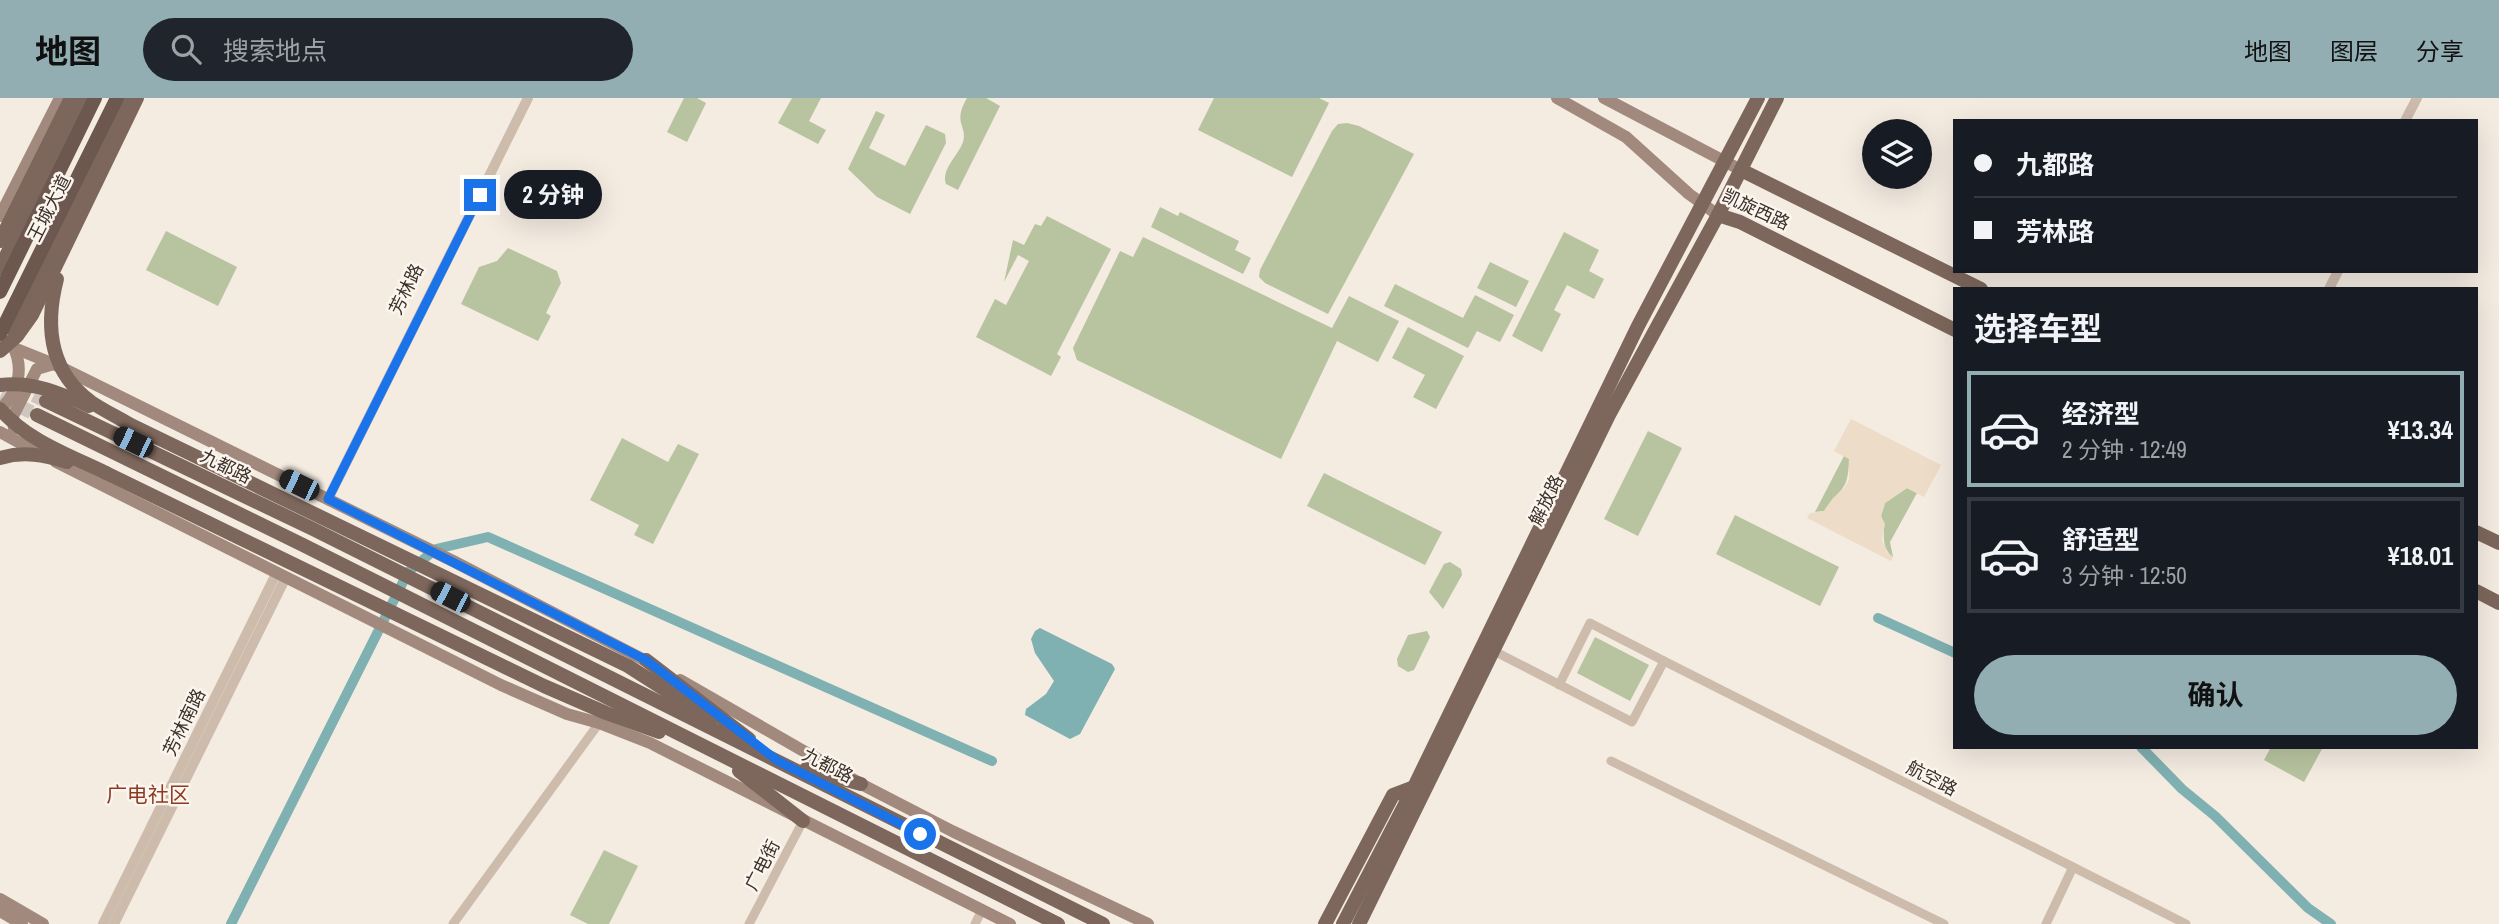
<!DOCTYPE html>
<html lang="zh">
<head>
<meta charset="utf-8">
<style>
  :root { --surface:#171b24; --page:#20242c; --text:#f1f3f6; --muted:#9ea1a6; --line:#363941; --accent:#92aeb2 }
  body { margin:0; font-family:"Archivo Narrow","Noto Sans SC",sans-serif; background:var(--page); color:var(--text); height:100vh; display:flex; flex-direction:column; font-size:26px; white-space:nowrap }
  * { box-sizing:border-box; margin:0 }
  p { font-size:23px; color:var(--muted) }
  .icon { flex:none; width:38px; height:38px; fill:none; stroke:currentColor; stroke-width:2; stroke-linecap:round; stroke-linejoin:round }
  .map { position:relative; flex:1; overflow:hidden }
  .panel { position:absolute; left:1953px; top:189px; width:525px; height:462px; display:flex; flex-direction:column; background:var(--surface); border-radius:0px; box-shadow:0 7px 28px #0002 }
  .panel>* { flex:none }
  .top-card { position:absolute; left:1953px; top:21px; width:525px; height:154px; border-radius:0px; box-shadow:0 7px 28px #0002; display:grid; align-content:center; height:154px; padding:0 21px; background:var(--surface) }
  .buttons { position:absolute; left:1862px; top:21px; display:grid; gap:14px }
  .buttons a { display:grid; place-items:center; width:70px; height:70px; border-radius:50%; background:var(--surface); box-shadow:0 7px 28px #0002; font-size:35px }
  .end { position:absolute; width:32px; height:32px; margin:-16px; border:9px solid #1a73e8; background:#fff; box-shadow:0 0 0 4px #fff }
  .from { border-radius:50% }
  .bubble { position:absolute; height:49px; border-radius:24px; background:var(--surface); box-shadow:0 7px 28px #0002; font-size:23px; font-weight:700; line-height:49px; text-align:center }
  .car { position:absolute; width:21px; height:42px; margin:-21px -10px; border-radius:9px; box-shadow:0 0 5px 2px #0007; background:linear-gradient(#222 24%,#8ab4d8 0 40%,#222 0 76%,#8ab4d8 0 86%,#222 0) }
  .top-card b { display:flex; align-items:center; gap:24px; height:66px; font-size:26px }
  .top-card b+b { border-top:2px solid var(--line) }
  .top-card i { width:18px; height:18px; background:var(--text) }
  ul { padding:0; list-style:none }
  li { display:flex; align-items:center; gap:21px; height:116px; margin:0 14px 10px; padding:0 7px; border:4px solid var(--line); border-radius:0px }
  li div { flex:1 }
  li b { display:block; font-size:26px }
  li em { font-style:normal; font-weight:700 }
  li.active { border-color:var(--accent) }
  li>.icon { width:63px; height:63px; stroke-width:1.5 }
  h2 { padding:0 21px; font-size:32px; line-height:84px }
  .cta { display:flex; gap:14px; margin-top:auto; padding:14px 21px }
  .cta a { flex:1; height:80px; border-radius:42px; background:var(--accent); color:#111; font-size:28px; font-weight:700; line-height:80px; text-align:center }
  header { display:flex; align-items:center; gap:42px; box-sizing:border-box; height:98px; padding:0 35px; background:var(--accent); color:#111 }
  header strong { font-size:33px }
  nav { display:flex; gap:38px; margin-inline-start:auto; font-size:24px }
  .search { width:490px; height:63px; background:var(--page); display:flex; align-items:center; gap:18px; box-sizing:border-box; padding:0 24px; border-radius:38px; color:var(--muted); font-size:26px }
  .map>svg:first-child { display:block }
</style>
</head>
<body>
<header>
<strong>地图</strong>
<div class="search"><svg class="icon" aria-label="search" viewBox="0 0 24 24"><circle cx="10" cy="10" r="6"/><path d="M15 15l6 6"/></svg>搜索地点</div>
<nav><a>地图</a><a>图层</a><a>分享</a></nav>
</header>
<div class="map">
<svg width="2499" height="826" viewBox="0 0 2499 826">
  <rect width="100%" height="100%" fill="#f4ebe1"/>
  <!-- green -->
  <g fill="#b8c4a0">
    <path d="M684,0H697L706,5L687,44L667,34Z"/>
    <path d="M792,0H821L809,23L826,32L818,46L778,25Z"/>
    <path d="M967,0H986L1000,8L958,92L946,86C941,71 958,58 963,44C968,28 952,25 967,0Z"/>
    <path d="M1214,0H1319L1329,5L1292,79L1198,32Z"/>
    <path d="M876,13L885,17L869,50L905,68L926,27L945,36L946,45L910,116L877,99L848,71Z"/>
    <path d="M1347,25L1359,28L1414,56L1328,216L1265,185L1259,179L1260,172L1332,33L1338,26Z"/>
    <path d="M1160,109L1178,118L1180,114L1239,143L1235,152L1251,160L1243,176L1151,129Z"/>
    <path d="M1047,118L1111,151L1057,256L1061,259L1051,278L976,239L995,201L1006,207L1029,163L1018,157L1004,184L1013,142L1024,147L1035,126L1041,128Z"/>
    <path d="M166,133L237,169L218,208L146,172Z"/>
    <path d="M1564,134L1599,152L1589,173L1604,181L1594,201L1567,187L1554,212L1561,216L1542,254L1512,238Z"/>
    <path d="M1143,139L1332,230L1349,198L1399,223L1378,264L1337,243L1281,361L1077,262L1073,250L1120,153L1133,159Z"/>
    <path d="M508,150L557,173L561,185L546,215L551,218L538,243L461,206L479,169L497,163Z"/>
    <path d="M1490,164L1529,183L1516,209L1477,190Z"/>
    <path d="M1395,186L1463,220L1475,197L1514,217L1500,244L1477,233L1468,250L1384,208Z"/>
    <path d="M1408,229L1464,258L1436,311L1413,299L1425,277L1392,260Z"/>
    <path d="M1648,333L1682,350L1638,438L1604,421Z"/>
    <path d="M622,340L668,364L678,346L699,356L653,446L634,437L639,427L590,402Z"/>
    <path d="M1844,358L1849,361C1848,396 1841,387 1824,413L1815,414Z"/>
    <path d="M1324,375L1442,434L1425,467L1307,408Z"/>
    <path d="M1907,390L1917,395L1890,444L1893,459C1878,447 1888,433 1881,418L1885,405Z"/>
    <path d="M1735,417L1839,469L1820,508L1716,456Z"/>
    <path d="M1450,464L1461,471L1462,477L1443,511L1429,494L1444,466Z"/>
    <path d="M1427,533L1430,539L1414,572L1408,574L1398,568L1397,561L1408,537Z"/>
    <path d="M1595,539L1649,567L1630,603L1577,575Z"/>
    <path d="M2271,649H2323L2304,684L2264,662Z"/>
    <path d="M604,752L638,768L609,826H588L570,817Z"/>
  </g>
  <!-- plaza -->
  <path fill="#ecdcc8" d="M1851,321L1941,367L1924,399L1907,390L1885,405L1881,418L1885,426L1882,442L1887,454L1893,459L1891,463L1807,420L1810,415L1824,413L1833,400L1845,389L1849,382V361L1834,353Z"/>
  <!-- water -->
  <path fill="#7fb0b2" d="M1040,530L1112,566L1115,571L1080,636L1070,641L1025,617L1026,611L1046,596L1054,583L1035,555L1031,541L1035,533Z"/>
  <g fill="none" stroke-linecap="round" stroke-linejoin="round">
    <!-- canal -->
    <g stroke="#7fb0b2" stroke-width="10">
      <path d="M1878,520L1955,555"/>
      <path d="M2141,649L2182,691L2215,718L2308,810L2331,826"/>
      <path d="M231,826L408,474L436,451L488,439L992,663"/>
    </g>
    <!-- primary-tunnel -->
    <g stroke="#cfc6bd" stroke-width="14" stroke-dasharray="14 7" stroke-linecap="butt">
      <path d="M15,288L46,303"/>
      <path d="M0,299L37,317"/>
    </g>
    <!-- minor -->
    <g stroke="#cdbbac" stroke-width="9">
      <path d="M1494,553L1632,624L1664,563L1590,525L1559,587"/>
      <path d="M1664,563L2186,826"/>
      <path d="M1611,663L1944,826"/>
      <path d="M453,826L602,621"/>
      <path d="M749,826L803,723"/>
      <path d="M975,826L982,812"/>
      <path d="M2046,826L2073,769"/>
    </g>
    <!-- tertiary -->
    <g stroke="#cdbbac" stroke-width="10">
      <path d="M2405,23L2417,0"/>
      <path d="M2329,191L2338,173"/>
      <path d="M328,401L528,0"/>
      <path d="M103,826L277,474"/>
      <path d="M114,826L286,479"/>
    </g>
    <!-- secondary -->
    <g stroke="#a18a7d" stroke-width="12">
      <path d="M1557,0L1626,39L1689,96L1718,117"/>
      <path d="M1604,0L1741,72"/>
      <path d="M0,118L60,0"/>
      <path d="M14,250L54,266L455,464L652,566"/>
      <path d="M0,311C19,295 24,270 13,248"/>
      <path d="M14,331L13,318L37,271L54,266"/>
      <path d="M0,334L40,356"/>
      <path d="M56,364L501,587L567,616L599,625L650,645L1010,826"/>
      <path d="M680,582L861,686L952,733L1148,826"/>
      <path d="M0,801L43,826"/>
      <path d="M0,813L22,826"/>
    </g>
    <!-- primary -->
    <g stroke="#7d675c" stroke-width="14">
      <path d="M1741,72L1981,191"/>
      <path d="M1718,117L1740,124L1955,232"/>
      <path d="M0,143L71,0"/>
      <path d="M0,170L84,0"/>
      <path d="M11,230L126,0"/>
      <path d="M46,303L313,431L1103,826"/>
      <path d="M37,317L303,447L1058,826"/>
      <path d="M129,326L628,568L711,621"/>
      <path d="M106,375L544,588L606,615L659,634"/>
      <path d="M2476,434L2499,445"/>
      <path d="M2476,493L2499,505"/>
      <path d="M646,562L749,641"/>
      <path d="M806,671L861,686"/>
      <path d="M739,673L803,723"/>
      <path d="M1325,826L1393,697L1414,689"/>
      <path d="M1343,826L1414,689L1638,228L1758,0"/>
      <path d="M1359,826L1609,317L1718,117L1777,0"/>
    </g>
    <!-- trunk -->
    <path stroke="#6c584f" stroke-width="14" d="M0,194L95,0"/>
    <!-- primary-bridge -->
    <g stroke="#7d675c" stroke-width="14">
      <path d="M57,181C45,227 49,273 91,304C103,312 117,319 129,326"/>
      <path d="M0,253L17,238L32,217L137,0"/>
      <path d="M0,287C33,283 60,295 89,308"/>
      <path d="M0,311C28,343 69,357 106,375"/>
      <path d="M0,360C24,353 44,357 67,364"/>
    </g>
    <!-- trunk-bridge -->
    <path stroke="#6c584f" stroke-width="14" d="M0,236L117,0"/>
  </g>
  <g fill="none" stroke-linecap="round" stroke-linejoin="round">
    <!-- route -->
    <path stroke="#1a73e8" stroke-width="9" d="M480,97L328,401L646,562L778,663L920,736"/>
  </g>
  <g text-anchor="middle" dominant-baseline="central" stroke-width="5" stroke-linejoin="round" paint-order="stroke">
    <!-- street labels -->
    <g font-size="18" fill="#3b302b" stroke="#fbf5ee">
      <text transform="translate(49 110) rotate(-63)">王城大道</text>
      <text transform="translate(1756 111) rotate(25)">凯旋西路</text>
      <text transform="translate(406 191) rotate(-64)">芳林路</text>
      <text transform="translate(226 368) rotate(26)">九都路</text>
      <text transform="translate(1546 402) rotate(-64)">解放路</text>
      <text transform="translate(184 624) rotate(-64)">芳林南路</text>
      <text transform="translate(828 667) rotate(27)">九都路</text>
      <text transform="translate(1932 680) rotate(27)">航空路</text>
      <text transform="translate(762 767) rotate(-63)">广电街</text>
    </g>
    <!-- quarter labels -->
    <g font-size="21" fill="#8c3b22" stroke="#fbf5ee">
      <text x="148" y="696">广电社区</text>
    </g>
  </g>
</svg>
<div class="buttons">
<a><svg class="icon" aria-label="layers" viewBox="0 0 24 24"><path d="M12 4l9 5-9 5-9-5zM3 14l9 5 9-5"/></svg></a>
</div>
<i class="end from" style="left:920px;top:736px"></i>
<i class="end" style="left:480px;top:97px"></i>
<div class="bubble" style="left:504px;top:72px;width:98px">2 分钟</div>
<i class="car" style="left:133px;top:344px;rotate:296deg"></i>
<i class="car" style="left:299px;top:387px;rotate:296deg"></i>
<i class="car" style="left:450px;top:499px;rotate:297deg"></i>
<div class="top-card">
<b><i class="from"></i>九都路</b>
<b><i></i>芳林路</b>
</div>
<section class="panel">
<h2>选择车型</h2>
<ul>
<li class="active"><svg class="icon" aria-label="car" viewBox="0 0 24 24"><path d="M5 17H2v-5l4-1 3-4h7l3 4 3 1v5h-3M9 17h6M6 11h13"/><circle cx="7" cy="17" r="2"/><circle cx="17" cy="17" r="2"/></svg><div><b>经济型</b><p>2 分钟 · 12:49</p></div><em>¥13.34</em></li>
<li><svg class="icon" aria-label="car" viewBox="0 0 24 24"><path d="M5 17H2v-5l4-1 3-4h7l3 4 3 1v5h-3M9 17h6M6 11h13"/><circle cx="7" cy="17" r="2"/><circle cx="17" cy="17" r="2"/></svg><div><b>舒适型</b><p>3 分钟 · 12:50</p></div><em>¥18.01</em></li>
</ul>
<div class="cta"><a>确认</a></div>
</section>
</div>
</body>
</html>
